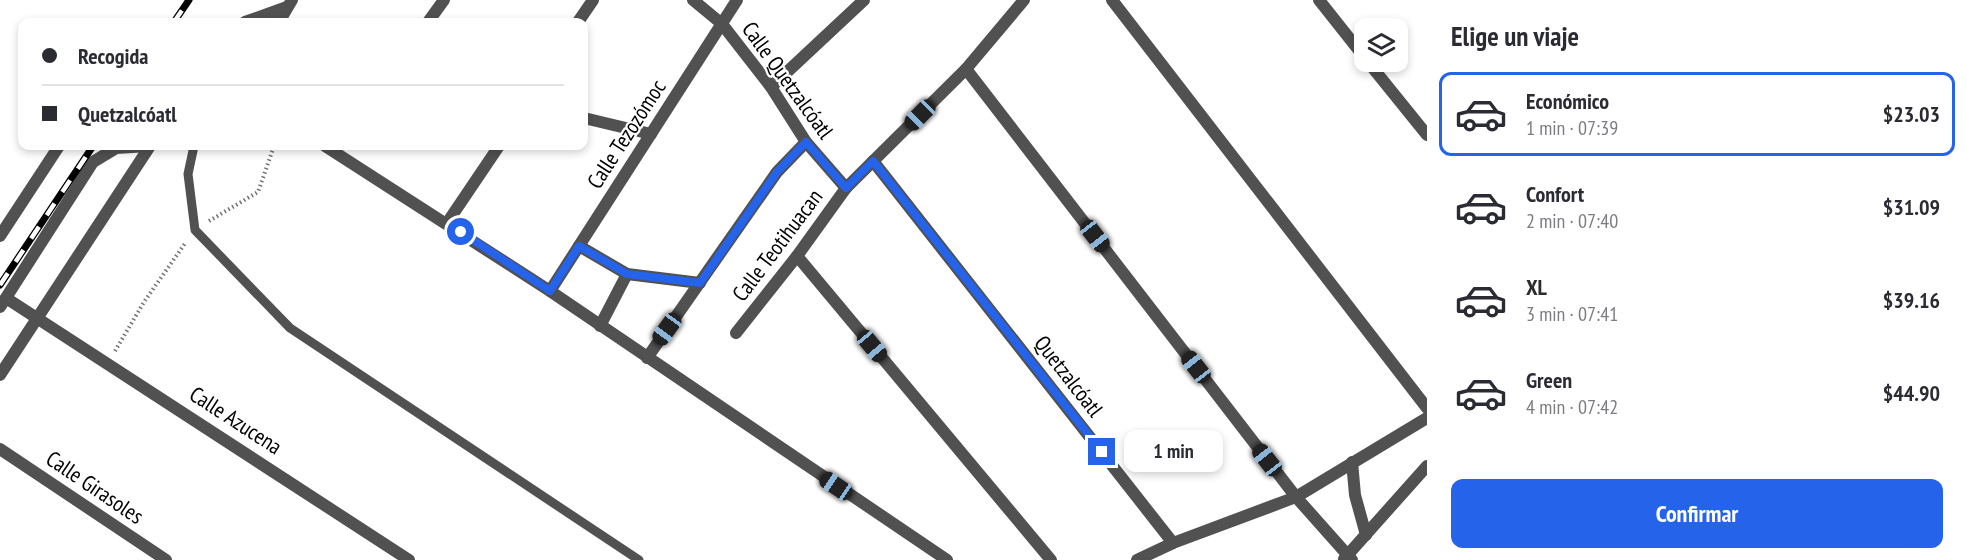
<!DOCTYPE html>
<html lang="es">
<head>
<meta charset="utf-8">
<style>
  :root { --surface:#fff; --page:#f2f2f3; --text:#2b2b33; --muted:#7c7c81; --line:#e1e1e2; --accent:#2563eb }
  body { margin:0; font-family:"PT Sans Narrow",sans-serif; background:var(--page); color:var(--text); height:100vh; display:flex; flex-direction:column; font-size:22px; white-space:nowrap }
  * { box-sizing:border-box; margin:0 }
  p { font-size:20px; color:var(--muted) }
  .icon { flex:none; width:33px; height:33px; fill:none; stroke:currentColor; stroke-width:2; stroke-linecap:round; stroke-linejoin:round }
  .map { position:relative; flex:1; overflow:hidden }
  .details { display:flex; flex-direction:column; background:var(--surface); width:540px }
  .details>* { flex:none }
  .top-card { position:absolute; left:18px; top:18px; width:570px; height:132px; border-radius:12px; box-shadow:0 3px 9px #0003; display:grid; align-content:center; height:132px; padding:0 24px; background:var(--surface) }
  .tools { position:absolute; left:1354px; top:18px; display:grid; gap:12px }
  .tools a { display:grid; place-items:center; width:54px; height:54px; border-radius:12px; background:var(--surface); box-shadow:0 3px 9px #0003; font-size:30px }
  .end { position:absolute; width:27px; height:27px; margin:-14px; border:8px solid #2563eb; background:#fff; box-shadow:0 0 0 3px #fff }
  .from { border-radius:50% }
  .bubble { position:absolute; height:42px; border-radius:12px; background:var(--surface); box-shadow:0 3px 9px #0003; font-size:20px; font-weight:600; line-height:42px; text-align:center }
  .car { position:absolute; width:18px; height:36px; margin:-18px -9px; border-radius:8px; box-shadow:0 0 4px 2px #0007; background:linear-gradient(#222 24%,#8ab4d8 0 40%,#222 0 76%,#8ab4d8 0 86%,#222 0) }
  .top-card b { display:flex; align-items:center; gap:21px; height:57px; font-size:22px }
  .top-card b+b { border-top:2px solid var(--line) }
  .top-card i { width:15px; height:15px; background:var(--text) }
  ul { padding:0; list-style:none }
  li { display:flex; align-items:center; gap:18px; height:84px; margin:0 12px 9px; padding:0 12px; border:3px solid transparent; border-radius:12px }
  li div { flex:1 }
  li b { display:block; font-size:22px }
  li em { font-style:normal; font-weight:600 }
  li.selected { border-color:var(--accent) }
  li>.icon { width:54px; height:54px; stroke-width:1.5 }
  h2 { padding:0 24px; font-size:27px; line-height:72px }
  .action { display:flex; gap:12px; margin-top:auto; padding:12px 24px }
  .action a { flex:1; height:69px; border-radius:12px; background:var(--accent); color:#fff; font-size:24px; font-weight:600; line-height:69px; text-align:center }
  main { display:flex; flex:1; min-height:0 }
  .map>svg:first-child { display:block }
</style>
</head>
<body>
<main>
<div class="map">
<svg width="1427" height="560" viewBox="0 0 1427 560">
  <rect width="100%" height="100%" fill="#fff"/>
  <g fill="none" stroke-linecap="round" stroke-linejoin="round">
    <!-- path -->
    <g stroke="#737373" stroke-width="4" stroke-dasharray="1.5 3" stroke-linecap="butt">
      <path d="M209,221L258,192L274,146"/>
      <path d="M115,351L144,302L186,242"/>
    </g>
    <!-- lane -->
    <path stroke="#515151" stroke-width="9" d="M194,146L188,174L195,230L290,328L639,560"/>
    <!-- street -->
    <g stroke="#515151" stroke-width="12">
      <path d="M693,0L722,24L771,87L806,142L846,188"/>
      <path d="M1112,0L1427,408"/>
      <path d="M1319,0L1365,58"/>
      <path d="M245,22L287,7"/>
      <path d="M279,22L292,0"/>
      <path d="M428,22L444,0"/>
      <path d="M578,22L593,0"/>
      <path d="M1368,62L1427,135"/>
      <path d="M966,69L1296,497L1352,560"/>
      <path d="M771,87L864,0"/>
      <path d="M584,118L651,134"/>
      <path d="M325,146L550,291L947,560"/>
      <path d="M873,161L1173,543"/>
      <path d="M447,223L499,146"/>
      <path d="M0,236L59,146"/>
      <path d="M579,246L627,274L700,283"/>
      <path d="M797,256L1051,560"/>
      <path d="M550,291L737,0"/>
      <path d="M6,298L409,560"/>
      <path d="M0,307L93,162L116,148L149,146"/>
      <path d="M600,326L627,274"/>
      <path d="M736,333L797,256L846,188L966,69L1024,0"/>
      <path d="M647,358L777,172L806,142"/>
      <path d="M0,375L150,146"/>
      <path d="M0,449L166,560"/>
      <path d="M1352,462L1355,495L1366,535"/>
      <path d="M1344,559L1427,466"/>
      <path d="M1137,560L1173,543L1296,497L1427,418"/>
    </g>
    <!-- rail casing -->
    <g stroke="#000" stroke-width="7">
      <g id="rail">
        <path d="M174,22L189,0"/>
        <path d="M0,285L93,146"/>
      </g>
    </g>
    <!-- rail -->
    <use href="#rail" stroke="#fff" stroke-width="4.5" stroke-dasharray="14" stroke-linecap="butt"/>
  </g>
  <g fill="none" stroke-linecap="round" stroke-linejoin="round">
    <!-- route -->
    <path stroke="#2563eb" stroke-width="8" d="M461,232L550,291L579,246L627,274L700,283L777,172L806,142L846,188L873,161L1102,452"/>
  </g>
  <g text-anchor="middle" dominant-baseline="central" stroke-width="4.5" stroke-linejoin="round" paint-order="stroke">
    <!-- street labels -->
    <g font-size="22" fill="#000" stroke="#fff">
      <text transform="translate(788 80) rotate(54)">Calle Quetzalcóatl</text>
      <text transform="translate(626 134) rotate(-57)">Calle Tezozómoc</text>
      <text transform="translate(777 245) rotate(-53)">Calle Teotihuacan</text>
      <text transform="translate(1069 376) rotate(52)">Quetzalcóatl</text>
      <text transform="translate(236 420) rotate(33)">Calle Azucena</text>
      <text transform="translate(95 487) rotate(34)">Calle Girasoles</text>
    </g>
  </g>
</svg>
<div class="tools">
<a><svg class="icon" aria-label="layers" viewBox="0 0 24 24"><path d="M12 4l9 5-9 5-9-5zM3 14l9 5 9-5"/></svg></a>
</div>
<i class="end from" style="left:461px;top:232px"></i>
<i class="end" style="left:1102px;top:452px"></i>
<div class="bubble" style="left:1124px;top:430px;width:99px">1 min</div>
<i class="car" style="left:920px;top:115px;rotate:225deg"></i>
<i class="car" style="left:1095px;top:236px;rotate:142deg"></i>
<i class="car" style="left:667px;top:329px;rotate:216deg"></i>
<i class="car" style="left:872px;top:346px;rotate:140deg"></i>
<i class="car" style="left:1196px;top:367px;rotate:322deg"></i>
<i class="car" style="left:1267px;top:460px;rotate:322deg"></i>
<i class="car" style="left:836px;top:486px;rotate:304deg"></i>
<div class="top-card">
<b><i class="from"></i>Recogida</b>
<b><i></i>Quetzalcóatl</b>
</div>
</div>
<section class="details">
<h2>Elige un viaje</h2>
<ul>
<li class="selected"><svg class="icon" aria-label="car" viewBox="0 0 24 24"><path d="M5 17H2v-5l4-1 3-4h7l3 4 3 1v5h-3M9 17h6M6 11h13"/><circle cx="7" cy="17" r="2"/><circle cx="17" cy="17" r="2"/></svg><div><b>Económico</b><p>1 min · 07:39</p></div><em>$23.03</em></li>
<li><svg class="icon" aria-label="car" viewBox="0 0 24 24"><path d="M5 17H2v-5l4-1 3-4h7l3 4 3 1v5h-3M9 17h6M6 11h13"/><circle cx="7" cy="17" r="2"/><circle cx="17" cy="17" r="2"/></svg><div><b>Confort</b><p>2 min · 07:40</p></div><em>$31.09</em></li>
<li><svg class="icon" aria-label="car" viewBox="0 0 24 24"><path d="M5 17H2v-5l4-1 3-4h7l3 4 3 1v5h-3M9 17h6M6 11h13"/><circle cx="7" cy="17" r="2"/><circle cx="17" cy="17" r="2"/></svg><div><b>XL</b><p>3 min · 07:41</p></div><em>$39.16</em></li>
<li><svg class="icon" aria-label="car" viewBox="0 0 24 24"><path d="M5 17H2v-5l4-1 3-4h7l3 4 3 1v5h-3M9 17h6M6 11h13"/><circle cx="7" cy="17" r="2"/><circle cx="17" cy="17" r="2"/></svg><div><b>Green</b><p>4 min · 07:42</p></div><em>$44.90</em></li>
</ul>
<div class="action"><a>Confirmar</a></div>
</section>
</main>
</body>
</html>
